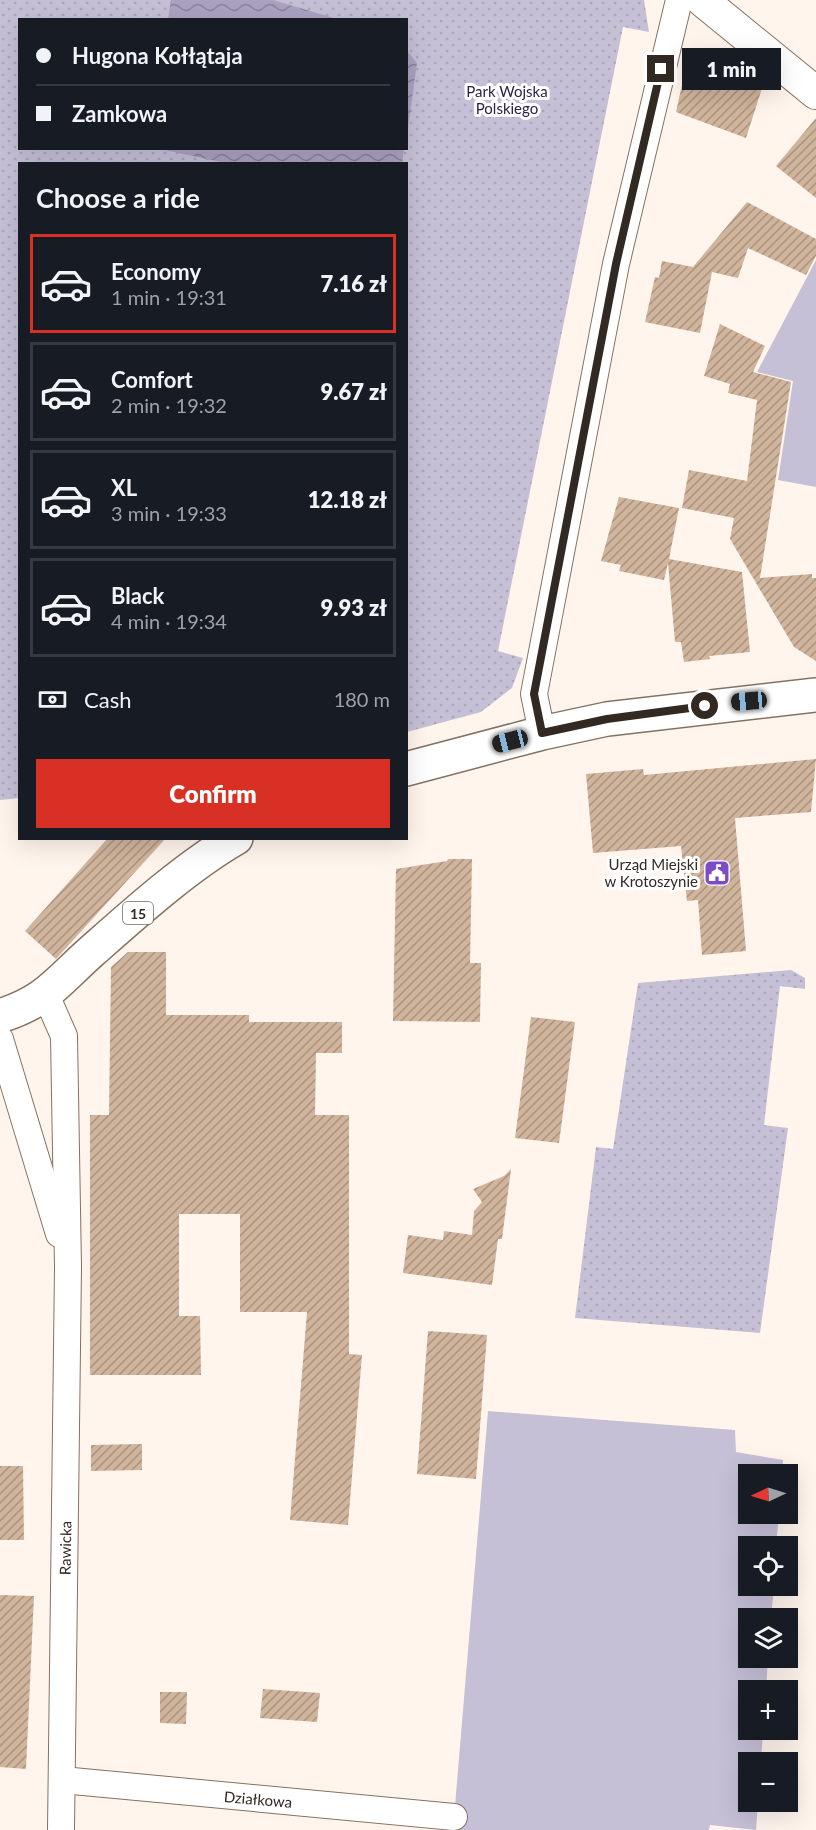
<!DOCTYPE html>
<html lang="en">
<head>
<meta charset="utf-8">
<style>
  :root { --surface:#171b24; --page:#20242c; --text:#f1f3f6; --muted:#9ea1a6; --line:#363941; --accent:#d93025 }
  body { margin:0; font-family:Lato,sans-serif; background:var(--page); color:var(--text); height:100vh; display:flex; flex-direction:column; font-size:22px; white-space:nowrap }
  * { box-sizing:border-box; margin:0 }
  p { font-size:20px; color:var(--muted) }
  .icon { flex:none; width:33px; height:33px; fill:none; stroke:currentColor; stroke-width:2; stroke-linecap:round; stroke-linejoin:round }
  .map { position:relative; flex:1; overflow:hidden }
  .drawer { position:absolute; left:18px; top:162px; width:390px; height:678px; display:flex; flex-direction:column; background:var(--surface); border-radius:0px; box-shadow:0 6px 24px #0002 }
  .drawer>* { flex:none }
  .guide { position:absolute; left:18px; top:18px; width:390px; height:132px; border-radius:0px; box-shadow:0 6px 24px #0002; display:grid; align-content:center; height:132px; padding:0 18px; background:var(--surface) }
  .needle { width:39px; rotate:266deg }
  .tools { position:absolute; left:738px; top:1464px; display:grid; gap:12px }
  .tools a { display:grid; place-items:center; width:60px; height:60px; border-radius:0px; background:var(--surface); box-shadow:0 6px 24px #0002; font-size:30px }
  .end { position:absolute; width:27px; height:27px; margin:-14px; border:8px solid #322a22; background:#fff; box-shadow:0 0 0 3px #fff }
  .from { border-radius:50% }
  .bubble { position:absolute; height:42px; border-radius:0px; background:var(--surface); box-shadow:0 6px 24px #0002; font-size:20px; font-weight:800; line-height:42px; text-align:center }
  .car { position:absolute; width:18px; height:36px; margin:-18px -9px; border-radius:8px; box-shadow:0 0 4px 2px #0007; background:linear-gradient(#222 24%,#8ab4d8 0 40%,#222 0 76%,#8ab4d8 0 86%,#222 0) }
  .guide b { display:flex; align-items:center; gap:21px; height:57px; font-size:22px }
  .guide b+b { border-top:2px solid var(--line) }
  .guide i { width:15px; height:15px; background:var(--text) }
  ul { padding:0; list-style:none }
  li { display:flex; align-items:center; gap:18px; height:99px; margin:0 12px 9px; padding:0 6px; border:3px solid var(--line); border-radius:0px }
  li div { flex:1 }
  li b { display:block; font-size:22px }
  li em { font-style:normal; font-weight:800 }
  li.current { border-color:var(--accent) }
  li>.icon { width:54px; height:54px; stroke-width:1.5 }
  h2 { padding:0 18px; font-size:27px; line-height:72px }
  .pay { display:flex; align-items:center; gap:15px; height:66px; padding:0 18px; font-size:22px }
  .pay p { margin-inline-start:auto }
  .action { display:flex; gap:12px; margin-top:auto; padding:12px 18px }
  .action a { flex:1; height:69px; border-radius:0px; background:var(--accent); color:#fff; font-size:24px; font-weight:800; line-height:69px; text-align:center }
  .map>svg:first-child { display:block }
</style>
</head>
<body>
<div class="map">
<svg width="816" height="1830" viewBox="0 0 816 1830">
  <defs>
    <pattern id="park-dots" width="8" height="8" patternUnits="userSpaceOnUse" patternTransform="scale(1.5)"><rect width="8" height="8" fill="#c6c0d7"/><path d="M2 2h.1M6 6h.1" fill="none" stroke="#aba5b8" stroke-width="1.8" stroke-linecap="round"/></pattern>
    <pattern id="water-waves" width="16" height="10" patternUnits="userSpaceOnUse" patternTransform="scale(1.5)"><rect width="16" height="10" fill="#aba2c2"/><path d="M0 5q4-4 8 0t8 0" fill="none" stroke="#8c849d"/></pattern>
    <pattern id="building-hatch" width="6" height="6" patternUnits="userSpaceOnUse" patternTransform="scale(1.5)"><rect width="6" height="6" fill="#d0b49c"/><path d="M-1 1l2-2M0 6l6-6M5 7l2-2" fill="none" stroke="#a9937f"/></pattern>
  </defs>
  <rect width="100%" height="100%" fill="#fff5ed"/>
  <!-- green -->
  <g fill="#c6c0d7">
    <path d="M816,260V487L778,480L793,381L757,372Z"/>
    <path d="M488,1411L735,1430L736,1452L783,1460L782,1474H748V1514H779L776,1546H748V1586H774L771,1618H748V1658H768L766,1690H748V1730H763L761,1762H748V1802H758L756,1830L710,1825L709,1830H453Z"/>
  </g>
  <!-- park -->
  <g fill="url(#park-dots)" fill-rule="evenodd">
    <path d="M0,0H644L649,32L623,27L498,651L523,658L512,688L481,712L407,732L406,164H20V798L0,800ZM20,20H406V148H20Z"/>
    <path d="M791,970L805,978V989L780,986L764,1125L788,1128L760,1333L575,1318L596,1147L613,1149L638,983Z"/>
  </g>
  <!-- water -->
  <g fill="url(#water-waves)">
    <path d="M171,0H273L337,19H168Z"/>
    <path d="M407,51L417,63L407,135Z"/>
    <path d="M160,149H404L402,164L226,163Z"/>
  </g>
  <!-- building -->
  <g fill="url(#building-hatch)">
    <path d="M689,53L764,82L746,138L676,112Z"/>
    <path d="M816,118V198L776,166Z"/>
    <path d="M747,202L816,239V256L806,275L748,248L738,278L712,272L700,333L645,322L655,277L659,278L662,261L693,267Z"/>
    <path d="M720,324L765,346L753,372L791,382L760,578L812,574V578H816V661L794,647L730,539L734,518L682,508L689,470L747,481L757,400L728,393L730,384L704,376Z"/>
    <path d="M619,497L679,508L669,559L742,572L750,652L709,656L710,659L684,662L681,642H675L668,563L664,580L619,571L621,565L601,561Z"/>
    <path d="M816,759L811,812L735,818L746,951L702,955L698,900L687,901L681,846L593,853L586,774L643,769L644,775Z"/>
    <path d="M108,838H166L56,959L25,931Z"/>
    <path d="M448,859H472L470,963H481L480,1022L393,1021L396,869L447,861Z"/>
    <path d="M128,952H166V1015H249V1022H342V1053H316L315,1115H349V1354L362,1355L348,1525L290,1520L307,1312H240V1214H179V1316H200L201,1375H90V1115H109L111,967Z"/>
    <path d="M531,1017L575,1022L559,1143L515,1138Z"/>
    <path d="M511,1169L502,1239H498L492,1285L403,1273L408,1235L443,1240L444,1231L472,1235L474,1211L482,1202L473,1189L504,1176Z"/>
    <path d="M428,1331L487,1335L476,1479L417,1474Z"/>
    <path d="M142,1444V1470L91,1471V1445Z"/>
    <path d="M0,1466H23L24,1540H0Z"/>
    <path d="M0,1595L34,1596L26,1769L0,1767Z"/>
    <path d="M263,1689L320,1693L317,1722L260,1718Z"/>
    <path d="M160,1692H187L186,1724L160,1723Z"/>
  </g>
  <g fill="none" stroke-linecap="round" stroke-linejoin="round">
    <!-- minor casing -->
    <g stroke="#867160" stroke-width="28">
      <g id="minor">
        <path d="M542,733L534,694L616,264L679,0"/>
        <path d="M46,995L64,1036L68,1267L61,1830"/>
        <path d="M0,1039L59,1234"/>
        <path d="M62,1780L454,1817"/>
      </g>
    </g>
    <!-- tertiary casing -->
    <g stroke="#867160" stroke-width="34">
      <path id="tertiary" d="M702,0L816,93"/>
    </g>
    <!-- primary casing -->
    <g stroke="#867160" stroke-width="36">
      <g id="primary">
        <path d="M406,769L542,733L607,719L816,695"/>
        <path d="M0,1016C47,1001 57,982 92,951C135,913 186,867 236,838"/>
      </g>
    </g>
    <!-- minor -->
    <use href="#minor" stroke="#fff" stroke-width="26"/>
    <!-- tertiary -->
    <use href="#tertiary" stroke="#fff" stroke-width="32"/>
    <!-- primary -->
    <use href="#primary" stroke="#fff" stroke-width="33"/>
  </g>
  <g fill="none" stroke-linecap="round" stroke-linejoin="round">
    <!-- route -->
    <path stroke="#322a22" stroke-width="8" d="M661,69L616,264L534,694L542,733L607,719L705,706"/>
  </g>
  <!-- icons -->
  <defs>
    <g id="civic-square" transform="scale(1.35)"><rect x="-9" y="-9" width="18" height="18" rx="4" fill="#7b4cc5" stroke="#fff"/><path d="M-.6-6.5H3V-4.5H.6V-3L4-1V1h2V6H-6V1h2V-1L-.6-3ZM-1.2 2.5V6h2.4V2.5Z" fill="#fff"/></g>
  </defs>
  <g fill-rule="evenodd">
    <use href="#civic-square" x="717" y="873"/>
  </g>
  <g text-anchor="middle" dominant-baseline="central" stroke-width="6" stroke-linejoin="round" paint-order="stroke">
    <!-- shield labels -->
    <rect fill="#fff" stroke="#706a64" stroke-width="1.5" x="123" y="902" width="30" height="22" rx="4.5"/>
    <g font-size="14" font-weight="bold" fill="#322a22">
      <text x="138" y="913">15</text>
    </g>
    <!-- park labels -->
    <g font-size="15" fill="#2f204b" stroke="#fff">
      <text x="507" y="91">Park Wojska<tspan x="507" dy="17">Polskiego</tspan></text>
    </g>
    <!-- poi labels -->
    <g font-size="15" fill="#322a22" stroke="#fff" text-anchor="end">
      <text x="698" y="864">Urząd Miejski<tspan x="698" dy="17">w Krotoszynie</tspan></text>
    </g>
    <!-- street labels -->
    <g font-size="15" fill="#322a22" stroke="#fff">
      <text transform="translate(65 1548) rotate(-89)">Rawicka</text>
      <text transform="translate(258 1799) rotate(5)">Działkowa</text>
    </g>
  </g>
</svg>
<div class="tools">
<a><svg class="needle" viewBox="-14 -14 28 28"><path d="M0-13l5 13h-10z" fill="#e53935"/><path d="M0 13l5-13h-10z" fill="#9ea1a6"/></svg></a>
<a><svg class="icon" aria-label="locate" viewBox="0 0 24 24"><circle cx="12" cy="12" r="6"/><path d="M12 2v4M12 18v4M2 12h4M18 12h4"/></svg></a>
<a><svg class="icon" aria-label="layers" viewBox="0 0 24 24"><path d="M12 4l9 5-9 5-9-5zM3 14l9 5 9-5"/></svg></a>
<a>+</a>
<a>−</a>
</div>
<i class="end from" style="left:705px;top:706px"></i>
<i class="end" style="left:661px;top:69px"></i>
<div class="bubble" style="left:682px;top:48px;width:99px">1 min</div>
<i class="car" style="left:749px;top:701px;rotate:265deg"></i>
<i class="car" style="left:510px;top:741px;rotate:256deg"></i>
<div class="guide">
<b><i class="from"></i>Hugona Kołłątaja</b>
<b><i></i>Zamkowa</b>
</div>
<section class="drawer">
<h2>Choose a ride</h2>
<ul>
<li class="current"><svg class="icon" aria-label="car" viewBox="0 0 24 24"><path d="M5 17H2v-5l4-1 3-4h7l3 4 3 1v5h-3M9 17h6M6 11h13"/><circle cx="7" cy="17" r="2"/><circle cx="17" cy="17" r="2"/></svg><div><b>Economy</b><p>1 min · 19:31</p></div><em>7.16 zł</em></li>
<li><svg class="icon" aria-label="car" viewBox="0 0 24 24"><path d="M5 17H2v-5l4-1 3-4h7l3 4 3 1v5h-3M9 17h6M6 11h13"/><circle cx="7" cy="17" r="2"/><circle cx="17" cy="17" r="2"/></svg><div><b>Comfort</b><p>2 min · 19:32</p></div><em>9.67 zł</em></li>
<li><svg class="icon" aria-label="car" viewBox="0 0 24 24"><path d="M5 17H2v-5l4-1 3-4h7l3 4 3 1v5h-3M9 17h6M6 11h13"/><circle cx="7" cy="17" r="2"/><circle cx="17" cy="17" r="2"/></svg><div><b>XL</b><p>3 min · 19:33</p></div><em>12.18 zł</em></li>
<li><svg class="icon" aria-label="car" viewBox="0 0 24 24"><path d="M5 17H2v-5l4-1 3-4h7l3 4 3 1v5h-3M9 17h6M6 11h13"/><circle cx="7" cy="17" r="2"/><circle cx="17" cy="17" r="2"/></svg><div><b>Black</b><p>4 min · 19:34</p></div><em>9.93 zł</em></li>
</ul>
<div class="pay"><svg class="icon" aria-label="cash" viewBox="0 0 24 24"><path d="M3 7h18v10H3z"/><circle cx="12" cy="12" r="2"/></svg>Cash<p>180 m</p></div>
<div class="action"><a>Confirm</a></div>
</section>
</div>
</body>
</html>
